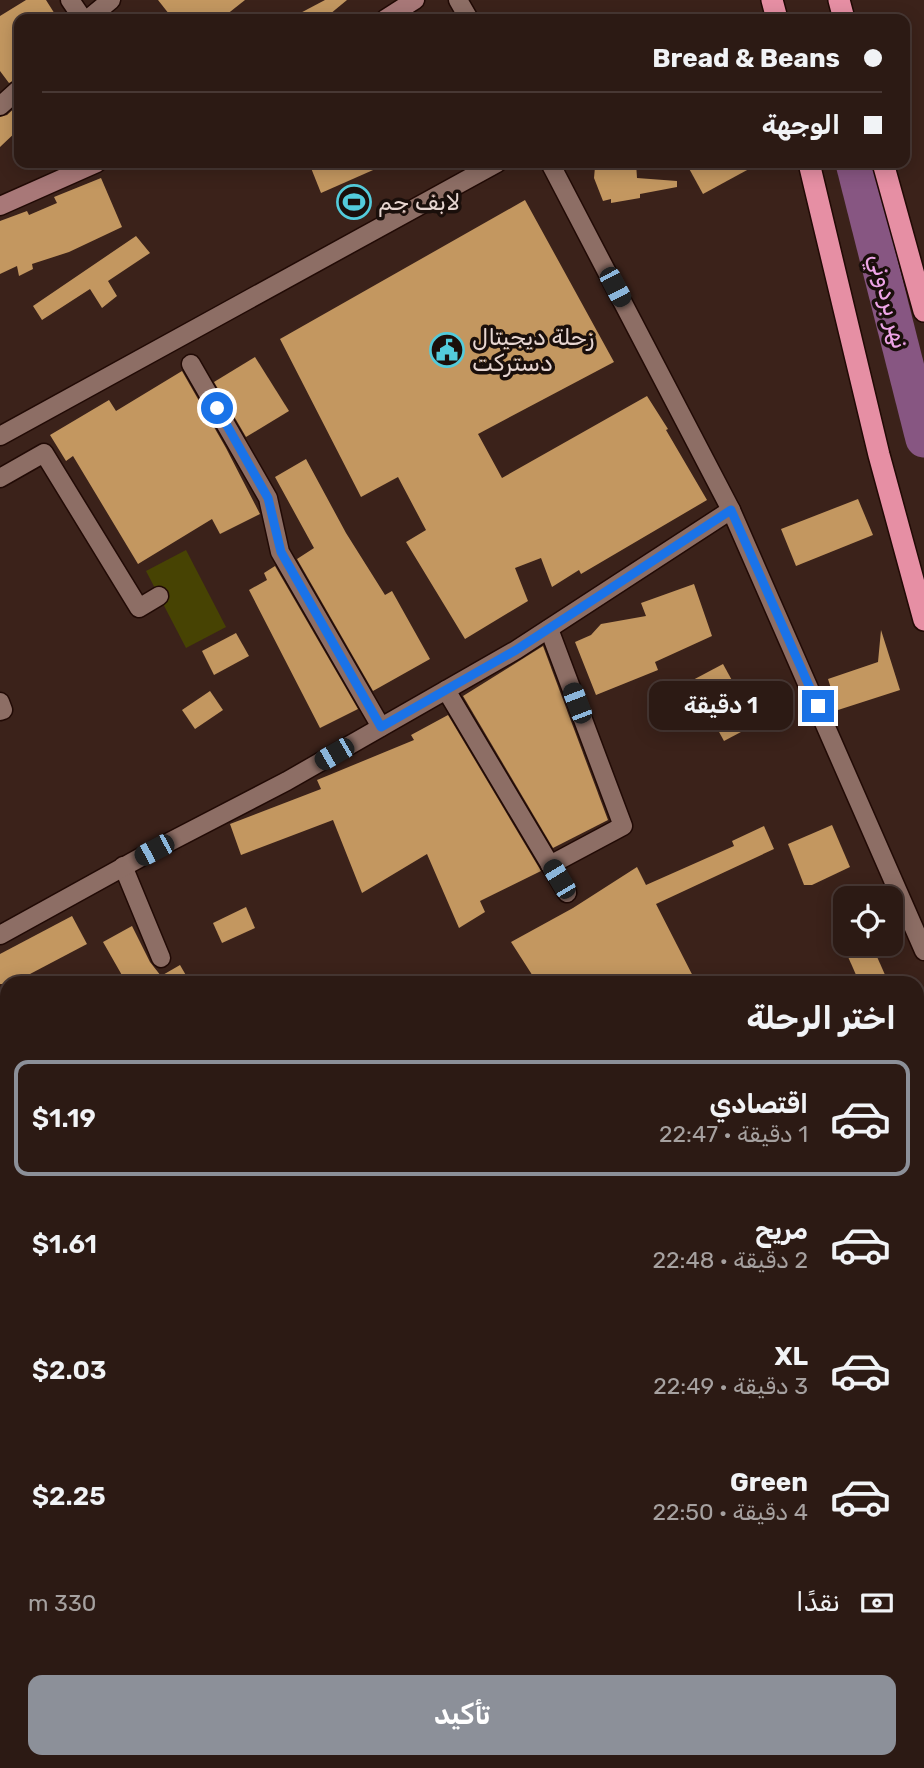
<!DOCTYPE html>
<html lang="ar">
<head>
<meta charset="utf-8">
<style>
  :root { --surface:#2c1a14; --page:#382722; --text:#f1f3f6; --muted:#a6a1a0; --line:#483834; --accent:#8c9099 }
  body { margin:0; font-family:Rubik,"Noto Sans Arabic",sans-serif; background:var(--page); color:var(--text); direction:rtl; height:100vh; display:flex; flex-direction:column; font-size:26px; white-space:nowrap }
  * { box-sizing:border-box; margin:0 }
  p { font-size:23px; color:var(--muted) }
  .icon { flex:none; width:38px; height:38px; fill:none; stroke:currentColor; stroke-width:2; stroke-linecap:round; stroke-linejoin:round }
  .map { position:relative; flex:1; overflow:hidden; direction:ltr }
  .drawer { position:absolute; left:0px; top:976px; width:924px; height:793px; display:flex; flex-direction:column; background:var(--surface); border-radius:21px 21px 0 0; box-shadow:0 4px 18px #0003,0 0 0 2px var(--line); direction:rtl }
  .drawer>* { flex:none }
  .top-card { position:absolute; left:14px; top:14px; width:896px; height:154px; border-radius:14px; box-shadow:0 4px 18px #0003,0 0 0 2px var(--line); direction:rtl; display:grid; align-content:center; height:154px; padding:0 28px; background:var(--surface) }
  .tools { position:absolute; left:833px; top:886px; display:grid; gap:14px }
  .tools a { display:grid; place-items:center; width:70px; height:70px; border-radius:14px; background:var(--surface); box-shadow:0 4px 18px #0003,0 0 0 2px var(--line); font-size:35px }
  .end { position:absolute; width:32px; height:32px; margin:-16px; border:9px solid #1a73e8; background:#fff; box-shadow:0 0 0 4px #fff }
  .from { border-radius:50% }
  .bubble { position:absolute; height:49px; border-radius:14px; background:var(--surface); box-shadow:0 4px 18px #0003,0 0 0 2px var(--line); font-size:23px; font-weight:600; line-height:49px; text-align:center; direction:rtl }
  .car { position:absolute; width:21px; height:42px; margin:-21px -10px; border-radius:9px; box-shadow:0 0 5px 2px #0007; background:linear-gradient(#222 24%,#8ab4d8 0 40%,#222 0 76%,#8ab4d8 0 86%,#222 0) }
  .top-card b { display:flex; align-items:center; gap:24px; height:66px; font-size:26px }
  .top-card b+b { border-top:2px solid var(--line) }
  .top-card i { width:18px; height:18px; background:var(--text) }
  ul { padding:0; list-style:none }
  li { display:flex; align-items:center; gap:21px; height:116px; margin:0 14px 10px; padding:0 14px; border:4px solid transparent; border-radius:14px }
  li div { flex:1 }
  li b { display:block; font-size:26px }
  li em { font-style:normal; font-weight:600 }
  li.active { border-color:var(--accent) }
  li>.icon { width:63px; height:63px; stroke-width:1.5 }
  h2 { padding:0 28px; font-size:32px; line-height:84px }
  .pay { display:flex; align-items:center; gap:18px; height:77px; padding:0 28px; font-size:26px }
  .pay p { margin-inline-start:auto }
  .button { display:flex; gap:14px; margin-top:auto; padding:14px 28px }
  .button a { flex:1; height:80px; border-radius:14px; background:var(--accent); color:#fff; font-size:28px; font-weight:600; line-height:80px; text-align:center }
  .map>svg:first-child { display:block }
</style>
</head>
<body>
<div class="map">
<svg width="924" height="1768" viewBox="0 0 924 1768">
  <rect width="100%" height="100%" fill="#3b221a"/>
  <!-- green -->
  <path fill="#474303" d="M186,550L226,627L186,648L146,571Z"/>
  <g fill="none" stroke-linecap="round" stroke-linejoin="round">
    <!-- river -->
    <path stroke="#875682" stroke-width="37" d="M854,163L924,439"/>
  </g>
  <!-- building -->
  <g fill="#c39760">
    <path d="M26,0H46L58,19H19V78L9,83L0,71V16Z"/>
    <path d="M158,0H245L221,19H173Z"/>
    <path d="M325,0H347L324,19H289Z"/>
    <path d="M19,104V129L0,147V117L7,115Z"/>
    <path d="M309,163H389L321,193Z"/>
    <path d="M602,163H636L637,178L677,181V187L640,194V198L611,203V199L603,201L594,178L595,167H603Z"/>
    <path d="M686,163H760L703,194Z"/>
    <path d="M101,178L122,227L69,252L32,264L33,269L19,276L17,266L0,274V221L27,211L29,215L57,203L54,197Z"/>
    <path d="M525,200L614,362L478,434L502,478L647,396L668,429L666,430L707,500L581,574L579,570L552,587L541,558L515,568L528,601L465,639L406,542L426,530L398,477L361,497L280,339Z"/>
    <path d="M136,236L150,253L108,281L117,296L102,308L90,289L42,320L33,306Z"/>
    <path d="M255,357L289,411L246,437L214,382Z"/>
    <path d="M182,371L226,448L260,514L220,534L212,519L138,564L73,456L66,461L50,435L109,400L116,411Z"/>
    <path d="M306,459L346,533L385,595L392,591L430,659L373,691L297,559L314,548L275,477Z"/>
    <path d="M858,499L873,535L796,566L781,529Z"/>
    <path d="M275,566L358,709L320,728L249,590L267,580L264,573Z"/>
    <path d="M694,584L712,636L655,662L658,670L596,695L575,642L591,635L601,624L646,616L641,603Z"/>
    <path d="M881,630L900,690L838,710L828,679L878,662Z"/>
    <path d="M236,633L249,656L214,675L202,651Z"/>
    <path d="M543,646L608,820L553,848L463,696Z"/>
    <path d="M723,664L756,724L724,741L691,681Z"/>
    <path d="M210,691L223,710L195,729L182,710Z"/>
    <path d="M448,715L541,871L480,901L485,912L459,928L427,854L362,893L333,820L241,855L230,824L321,789L317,780L414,740L411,735Z"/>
    <path d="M832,825L850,867L812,885H804L788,844Z"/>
    <path d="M764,826L774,849L656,904L697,984H538L511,942L573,908L637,867L646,885L734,846L732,841Z"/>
    <path d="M246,907L255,928L222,943L213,923Z"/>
    <path d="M72,916L87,944L11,984H0V954Z"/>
    <path d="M132,926L150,962L161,976L180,965L191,984H127L103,942Z"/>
    <path d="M842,943H871L889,984H860Z"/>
  </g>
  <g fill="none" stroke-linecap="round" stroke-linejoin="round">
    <!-- street casing -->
    <g stroke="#210a05" stroke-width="21">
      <g id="street">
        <path d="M70,0L83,19"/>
        <path d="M458,0L469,19"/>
        <path d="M88,19L111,0"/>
        <path d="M0,106L19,89"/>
        <path d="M550,163L731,510L924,951"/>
        <path d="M191,364L268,498L280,552L381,727"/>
        <path d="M0,436L497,163"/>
        <path d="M0,478L44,453L139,608L159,596"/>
        <path d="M549,629L623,826L550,865"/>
        <path d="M446,690L567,893"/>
        <path d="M0,702L3,710L0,711"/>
        <path d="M123,866L161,958"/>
        <path d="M0,935L154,850L287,781L516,650L731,510"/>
        <path d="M917,1116L924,1110"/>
        <path d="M0,1145L7,1159"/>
        <path d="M0,1729L7,1725"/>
        <path d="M278,1762L280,1768"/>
        <path d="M775,1762L777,1768"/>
      </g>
    </g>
    <!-- secondary casing -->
    <g stroke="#210a05" stroke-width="21">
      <g id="secondary">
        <path d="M385,19L415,0"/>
        <path d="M0,206L97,163"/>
      </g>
    </g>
    <!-- highway casing -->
    <g stroke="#210a05" stroke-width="24">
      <g id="highway">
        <path d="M772,0L777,19"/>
        <path d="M839,0L844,19"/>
        <path d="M809,163L879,455L924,620"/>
        <path d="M883,163L924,311"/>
        <path d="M917,1665L924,1655"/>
        <path d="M917,1711L924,1705"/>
        <path d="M829,1768L835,1762"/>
        <path d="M852,1768L860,1762"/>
      </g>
    </g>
    <!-- street -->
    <use href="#street" stroke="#8d6e65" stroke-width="18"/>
    <!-- secondary -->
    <use href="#secondary" stroke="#a87878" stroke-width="18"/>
    <!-- highway -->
    <use href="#highway" stroke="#e68fa4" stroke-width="21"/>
  </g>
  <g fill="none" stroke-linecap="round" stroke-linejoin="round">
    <!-- route -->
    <path stroke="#1a73e8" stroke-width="9" d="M217,408L268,498L281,552L381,727L516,650L731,510L818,706"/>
  </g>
  <!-- icons -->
  <defs>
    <g id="stadium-ring" transform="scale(1.75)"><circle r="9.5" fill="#1a0f0b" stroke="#53cbdb" stroke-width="1.5"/><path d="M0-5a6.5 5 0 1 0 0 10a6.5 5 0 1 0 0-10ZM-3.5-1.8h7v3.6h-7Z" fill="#53cbdb"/></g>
    <g id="civic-ring" transform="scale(1.75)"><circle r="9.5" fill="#1a0f0b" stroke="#53cbdb" stroke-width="1.5"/><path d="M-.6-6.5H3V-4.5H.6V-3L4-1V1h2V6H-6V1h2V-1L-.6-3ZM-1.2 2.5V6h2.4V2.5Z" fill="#53cbdb"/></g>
  </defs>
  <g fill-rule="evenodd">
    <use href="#stadium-ring" x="354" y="202"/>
    <use href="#civic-ring" x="447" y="350"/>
  </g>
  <g text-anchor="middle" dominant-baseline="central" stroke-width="7" stroke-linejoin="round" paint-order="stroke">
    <!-- poi labels -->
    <g font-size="23" fill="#e7d6d1" stroke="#1a0f0b" text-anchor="start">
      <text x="378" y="202">لابف جم</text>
      <text x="472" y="337">زحلة ديجيتال<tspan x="472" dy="26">دستركت</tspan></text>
    </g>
    <!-- water labels -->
    <g font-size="24" font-style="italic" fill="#eea5e7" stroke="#1a0f0b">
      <text transform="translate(889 301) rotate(76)">نهر بردوني</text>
    </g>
  </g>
</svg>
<div class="tools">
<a><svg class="icon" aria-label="locate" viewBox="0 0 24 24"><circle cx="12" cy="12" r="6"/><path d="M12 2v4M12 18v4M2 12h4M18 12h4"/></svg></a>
</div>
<i class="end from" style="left:217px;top:408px"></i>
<i class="end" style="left:818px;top:706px"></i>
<div class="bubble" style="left:649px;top:681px;width:144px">1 دقيقة</div>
<i class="car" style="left:615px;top:287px;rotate:152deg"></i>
<i class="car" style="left:577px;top:703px;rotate:339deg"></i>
<i class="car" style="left:334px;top:754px;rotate:240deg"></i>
<i class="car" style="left:154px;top:850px;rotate:242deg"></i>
<i class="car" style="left:559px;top:879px;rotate:329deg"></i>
<div class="top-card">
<b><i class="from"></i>Bread &amp; Beans</b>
<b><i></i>الوجهة</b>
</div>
<section class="drawer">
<h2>اختر الرحلة</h2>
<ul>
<li class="active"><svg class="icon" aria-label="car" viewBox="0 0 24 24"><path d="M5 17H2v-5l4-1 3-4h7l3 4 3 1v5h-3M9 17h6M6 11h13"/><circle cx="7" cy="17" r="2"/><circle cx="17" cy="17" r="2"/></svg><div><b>اقتصادي</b><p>1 دقيقة · 22:47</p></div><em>$1.19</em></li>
<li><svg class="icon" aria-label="car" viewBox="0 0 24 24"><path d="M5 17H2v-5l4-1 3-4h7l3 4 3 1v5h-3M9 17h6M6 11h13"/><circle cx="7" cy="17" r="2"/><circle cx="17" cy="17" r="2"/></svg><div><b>مريح</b><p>2 دقيقة · 22:48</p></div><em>$1.61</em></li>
<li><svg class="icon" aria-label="car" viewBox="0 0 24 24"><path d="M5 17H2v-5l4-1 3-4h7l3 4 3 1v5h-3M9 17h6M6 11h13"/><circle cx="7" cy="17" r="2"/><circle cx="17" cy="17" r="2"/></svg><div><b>XL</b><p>3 دقيقة · 22:49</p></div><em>$2.03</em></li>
<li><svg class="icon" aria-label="car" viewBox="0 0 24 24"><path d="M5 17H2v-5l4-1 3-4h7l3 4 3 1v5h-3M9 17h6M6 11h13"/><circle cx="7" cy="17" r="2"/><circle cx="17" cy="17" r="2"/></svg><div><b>Green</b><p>4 دقيقة · 22:50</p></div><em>$2.25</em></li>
</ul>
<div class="pay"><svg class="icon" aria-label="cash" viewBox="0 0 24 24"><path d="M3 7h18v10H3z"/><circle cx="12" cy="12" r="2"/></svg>نقدًا<p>330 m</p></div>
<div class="button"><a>تأكيد</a></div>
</section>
</div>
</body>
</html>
